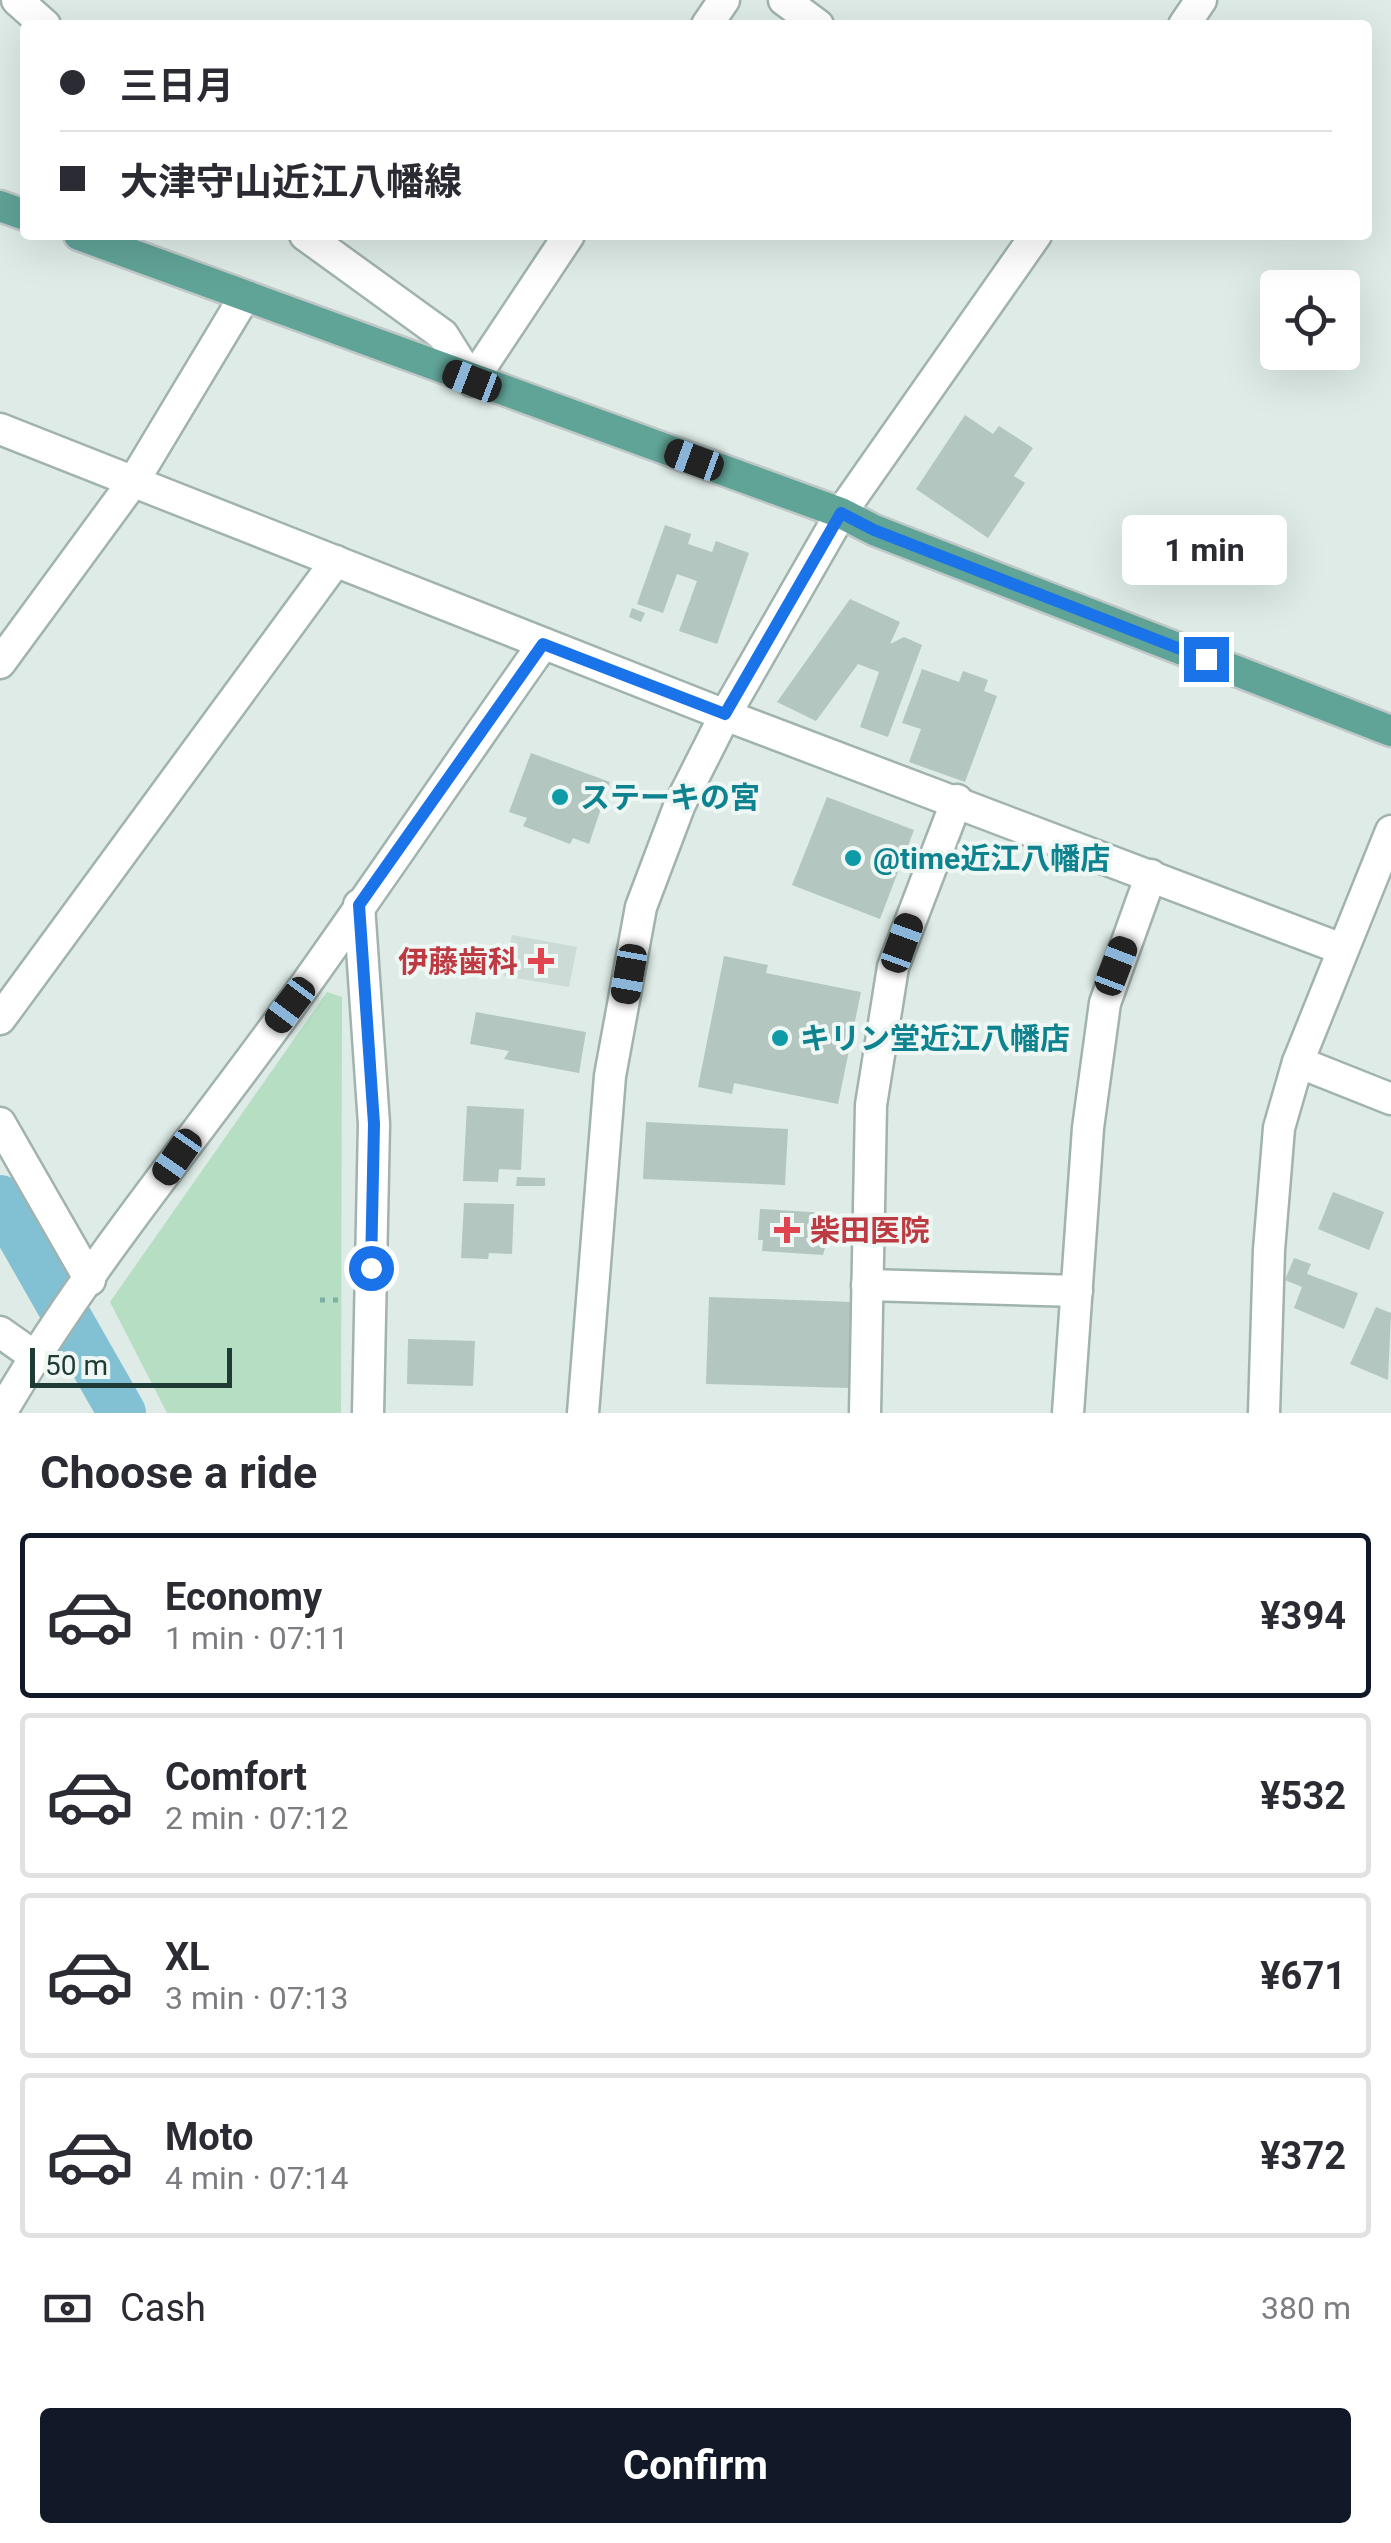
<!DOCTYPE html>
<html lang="en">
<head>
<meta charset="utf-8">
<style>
  :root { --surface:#fff; --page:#f7f7f7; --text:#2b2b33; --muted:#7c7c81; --line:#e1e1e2; --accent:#111827 }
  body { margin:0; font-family:Roboto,"Noto Sans JP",sans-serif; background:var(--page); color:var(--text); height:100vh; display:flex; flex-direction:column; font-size:38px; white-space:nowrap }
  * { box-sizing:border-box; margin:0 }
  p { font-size:32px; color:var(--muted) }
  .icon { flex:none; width:55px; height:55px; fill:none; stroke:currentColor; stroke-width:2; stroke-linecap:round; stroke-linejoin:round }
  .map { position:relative; height:1413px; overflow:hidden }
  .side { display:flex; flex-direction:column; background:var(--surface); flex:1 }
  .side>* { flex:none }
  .hud { position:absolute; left:20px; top:20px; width:1352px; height:220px; border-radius:10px; box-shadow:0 10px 40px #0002; display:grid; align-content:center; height:220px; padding:0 40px; background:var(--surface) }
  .fabs { position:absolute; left:1260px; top:270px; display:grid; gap:20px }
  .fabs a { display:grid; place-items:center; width:100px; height:100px; border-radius:10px; background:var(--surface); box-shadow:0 10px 40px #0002; font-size:50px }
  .scale { position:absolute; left:30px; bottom:25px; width:202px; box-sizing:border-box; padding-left:10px; border:5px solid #1f3b36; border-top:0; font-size:28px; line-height:35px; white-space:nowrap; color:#1f3b36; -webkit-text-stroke:8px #eff7f4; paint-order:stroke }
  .end { position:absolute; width:45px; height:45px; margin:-22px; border:12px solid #1a73e8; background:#fff; box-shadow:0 0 0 5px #fff }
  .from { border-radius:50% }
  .bubble { position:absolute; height:70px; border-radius:10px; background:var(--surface); box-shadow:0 10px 40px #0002; font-size:32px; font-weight:700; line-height:70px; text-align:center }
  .car { position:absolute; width:30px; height:60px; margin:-30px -15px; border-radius:12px; box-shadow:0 0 8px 2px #0007; background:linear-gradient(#222 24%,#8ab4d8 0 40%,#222 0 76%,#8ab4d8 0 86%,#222 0) }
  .hud b { display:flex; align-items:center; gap:35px; height:95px; font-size:38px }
  .hud b+b { border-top:2px solid var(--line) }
  .hud i { width:25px; height:25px; background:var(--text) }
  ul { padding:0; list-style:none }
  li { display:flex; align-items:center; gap:30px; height:165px; margin:0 20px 15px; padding:0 20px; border:5px solid var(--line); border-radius:10px }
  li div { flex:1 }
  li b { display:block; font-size:38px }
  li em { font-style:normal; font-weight:700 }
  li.active { border-color:var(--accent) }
  li>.icon { width:90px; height:90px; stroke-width:1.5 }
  h2 { padding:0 40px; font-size:45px; line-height:120px }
  .pay { display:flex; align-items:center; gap:25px; height:110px; padding:0 40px; font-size:38px }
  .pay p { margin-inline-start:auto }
  .cta { display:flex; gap:20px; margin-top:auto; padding:20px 40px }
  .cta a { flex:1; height:115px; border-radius:10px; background:var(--accent); color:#fff; font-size:40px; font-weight:700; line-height:115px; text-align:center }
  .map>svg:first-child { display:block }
</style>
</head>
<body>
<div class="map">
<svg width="1391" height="1413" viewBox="0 0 1391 1413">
  <rect width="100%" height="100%" fill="#deebe6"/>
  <!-- built -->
  <path fill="#ccdbd5" d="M512,935L577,947L569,987L504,976Z"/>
  <!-- green -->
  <path fill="#b5dec3" d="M327,992L342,997L341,1413H167L110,1302Z"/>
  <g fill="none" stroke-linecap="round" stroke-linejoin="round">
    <!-- river -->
    <path stroke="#82c1d4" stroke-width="48" d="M0,1199L122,1413"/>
  </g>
  <!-- building -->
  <g fill="#b3c6bf">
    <path d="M965,415L993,434L999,426L1033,448L1014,476L1025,483L988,538L916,489Z"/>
    <path d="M665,525L691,534L688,544L712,552L716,541L749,553L717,644L679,631L697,581L677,574L663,613L637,604Z"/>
    <path d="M850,599L900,622L890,644L904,637L922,645L888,737L860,727L879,672L858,664L816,721L777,702Z"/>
    <path d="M632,608L645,613L641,622L629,617Z"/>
    <path d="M922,669L959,682L963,671L988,680L984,691L997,696L965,782L909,762L921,729L902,723Z"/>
    <path d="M531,753L610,782L589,844L573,838L570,844L523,826L527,818L509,812Z"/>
    <path d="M827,797L914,830L880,919L792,885Z"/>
    <path d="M724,956L768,965L766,973L861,992L838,1104L734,1083L732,1094L698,1087Z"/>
    <path d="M476,1012L586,1032L579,1073L504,1059L509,1051L470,1044Z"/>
    <path d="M467,1106L524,1109L521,1170L499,1169L498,1182L463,1181Z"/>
    <path d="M646,1122L788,1129L785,1185L643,1179Z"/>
    <path d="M517,1177L545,1178V1186H516Z"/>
    <path d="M1333,1192L1384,1212L1369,1250L1318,1229Z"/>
    <path d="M464,1203L514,1204L512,1254L489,1253L488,1259L461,1258Z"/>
    <path d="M760,1209L826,1213L825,1223L831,1226L823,1255L762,1251L763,1240H758Z"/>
    <path d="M1294,1258L1311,1264L1307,1274L1358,1293L1344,1329L1294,1308L1302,1287L1285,1280Z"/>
    <path d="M709,1297L852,1302L849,1388L706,1384Z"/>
    <path d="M1376,1307L1391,1313L1388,1380L1350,1364Z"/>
    <path d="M408,1339L475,1341L473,1386L407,1384Z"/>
  </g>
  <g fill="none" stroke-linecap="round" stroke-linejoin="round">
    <!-- minor casing -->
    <g stroke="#a1b3ae" stroke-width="35">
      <g id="minor">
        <path d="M17,0L45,25"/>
        <path d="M784,0L818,25"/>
        <path d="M707,25L724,0"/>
        <path d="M1184,25L1201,0"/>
        <path d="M305,235L443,335L472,381L569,235"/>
        <path d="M0,429L725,715L1342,949"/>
        <path d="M0,663L135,479L245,296"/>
        <path d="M359,905L374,1124L368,1413"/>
        <path d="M0,1019L336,561"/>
        <path d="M1298,1062L1391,1099"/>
        <path d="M0,1123L90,1280"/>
        <path d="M867,1285L1077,1291"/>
        <path d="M0,1332L34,1356"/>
        <path d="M1,1413C91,1258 210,1121 313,974C391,864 466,753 543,644"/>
        <path d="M583,1413L610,1076L641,907L680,804L725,715L841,513L1036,235"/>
        <path d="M865,1413L871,1105L893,967L957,800"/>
        <path d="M1068,1413L1088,1128L1105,1003L1151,875"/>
        <path d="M1264,1413L1269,1250L1279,1128L1298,1062L1391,831"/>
      </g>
    </g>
    <!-- major casing -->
    <g stroke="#c0c8c7" stroke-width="35">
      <g id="major">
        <path d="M0,206L25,215"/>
        <path d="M79,235L841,513L874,530L1391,731"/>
      </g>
    </g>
    <!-- path -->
    <path stroke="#7cb0a4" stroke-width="5" stroke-dasharray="5 8" stroke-linecap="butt" d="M320,1300H342"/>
    <!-- minor -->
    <use href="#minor" stroke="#fff" stroke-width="30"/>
    <!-- major -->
    <use href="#major" stroke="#60a397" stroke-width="30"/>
  </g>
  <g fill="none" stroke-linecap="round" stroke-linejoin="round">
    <!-- route -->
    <path stroke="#1a73e8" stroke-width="12" d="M371,1268L374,1124L359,905L543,644L725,714L841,513L874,530L1206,659"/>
  </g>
  <!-- markers -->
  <g fill="#0f9aa8" stroke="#eff7f4" stroke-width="4">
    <circle cx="560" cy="797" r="10"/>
    <circle cx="853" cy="858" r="10"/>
    <circle cx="780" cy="1038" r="10"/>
  </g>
  <g fill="#e0444e" stroke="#eff7f4" stroke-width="4">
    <path d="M536 946h10v10h10v10h-10v10h-10v-10h-10v-10h10z"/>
    <path d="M782 1215h10v10h10v10h-10v10h-10v-10h-10v-10h10z"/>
  </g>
  <g text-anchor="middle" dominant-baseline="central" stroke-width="8" stroke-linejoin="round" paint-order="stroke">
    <!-- culture labels -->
    <g font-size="30" font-weight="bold" fill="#0d838f" stroke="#eff7f4" text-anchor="start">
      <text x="580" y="797">ステーキの宮</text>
      <text x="873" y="858">@time近江八幡店</text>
      <text x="800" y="1038">キリン堂近江八幡店</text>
    </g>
    <!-- health labels -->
    <g font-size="30" font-weight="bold" fill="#be3a42" stroke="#eff7f4" text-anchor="end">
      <text x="518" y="961">伊藤歯科</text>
      <text x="810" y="1230" text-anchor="start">柴田医院</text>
    </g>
  </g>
</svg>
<div class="fabs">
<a><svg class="icon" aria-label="locate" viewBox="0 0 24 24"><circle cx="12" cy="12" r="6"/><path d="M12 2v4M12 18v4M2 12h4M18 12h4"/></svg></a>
</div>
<div class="scale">50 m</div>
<i class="end from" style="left:371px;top:1268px"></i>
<i class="end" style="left:1206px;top:659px"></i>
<div class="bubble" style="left:1122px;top:515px;width:165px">1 min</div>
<i class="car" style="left:472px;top:381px;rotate:291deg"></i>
<i class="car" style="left:694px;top:460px;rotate:290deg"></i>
<i class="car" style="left:902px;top:943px;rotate:20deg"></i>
<i class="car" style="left:1116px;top:966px;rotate:21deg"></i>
<i class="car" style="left:629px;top:974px;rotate:190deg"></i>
<i class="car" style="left:290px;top:1005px;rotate:217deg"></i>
<i class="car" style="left:177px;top:1157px;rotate:215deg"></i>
<div class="hud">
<b><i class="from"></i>三日月</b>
<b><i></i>大津守山近江八幡線</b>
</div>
</div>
<section class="side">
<h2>Choose a ride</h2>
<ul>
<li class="active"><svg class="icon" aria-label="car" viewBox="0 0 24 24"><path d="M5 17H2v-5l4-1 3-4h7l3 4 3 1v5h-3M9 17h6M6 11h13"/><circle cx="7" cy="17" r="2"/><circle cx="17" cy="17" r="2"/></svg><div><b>Economy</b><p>1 min · 07:11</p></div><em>¥394</em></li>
<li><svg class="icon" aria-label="car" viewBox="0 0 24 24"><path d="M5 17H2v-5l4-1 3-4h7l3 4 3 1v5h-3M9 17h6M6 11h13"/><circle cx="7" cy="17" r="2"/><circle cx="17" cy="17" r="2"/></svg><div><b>Comfort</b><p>2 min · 07:12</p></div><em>¥532</em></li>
<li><svg class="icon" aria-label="car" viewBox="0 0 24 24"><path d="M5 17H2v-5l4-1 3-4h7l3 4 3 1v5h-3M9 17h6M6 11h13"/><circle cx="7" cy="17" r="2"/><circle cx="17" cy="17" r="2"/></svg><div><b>XL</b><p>3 min · 07:13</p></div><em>¥671</em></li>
<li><svg class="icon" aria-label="car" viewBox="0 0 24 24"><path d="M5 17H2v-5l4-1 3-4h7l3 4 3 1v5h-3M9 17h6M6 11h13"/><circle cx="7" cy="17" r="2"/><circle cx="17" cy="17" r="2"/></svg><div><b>Moto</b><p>4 min · 07:14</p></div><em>¥372</em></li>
</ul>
<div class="pay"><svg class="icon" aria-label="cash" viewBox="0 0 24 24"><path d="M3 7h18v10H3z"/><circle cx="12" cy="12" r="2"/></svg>Cash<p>380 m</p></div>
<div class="cta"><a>Confirm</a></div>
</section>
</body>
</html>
